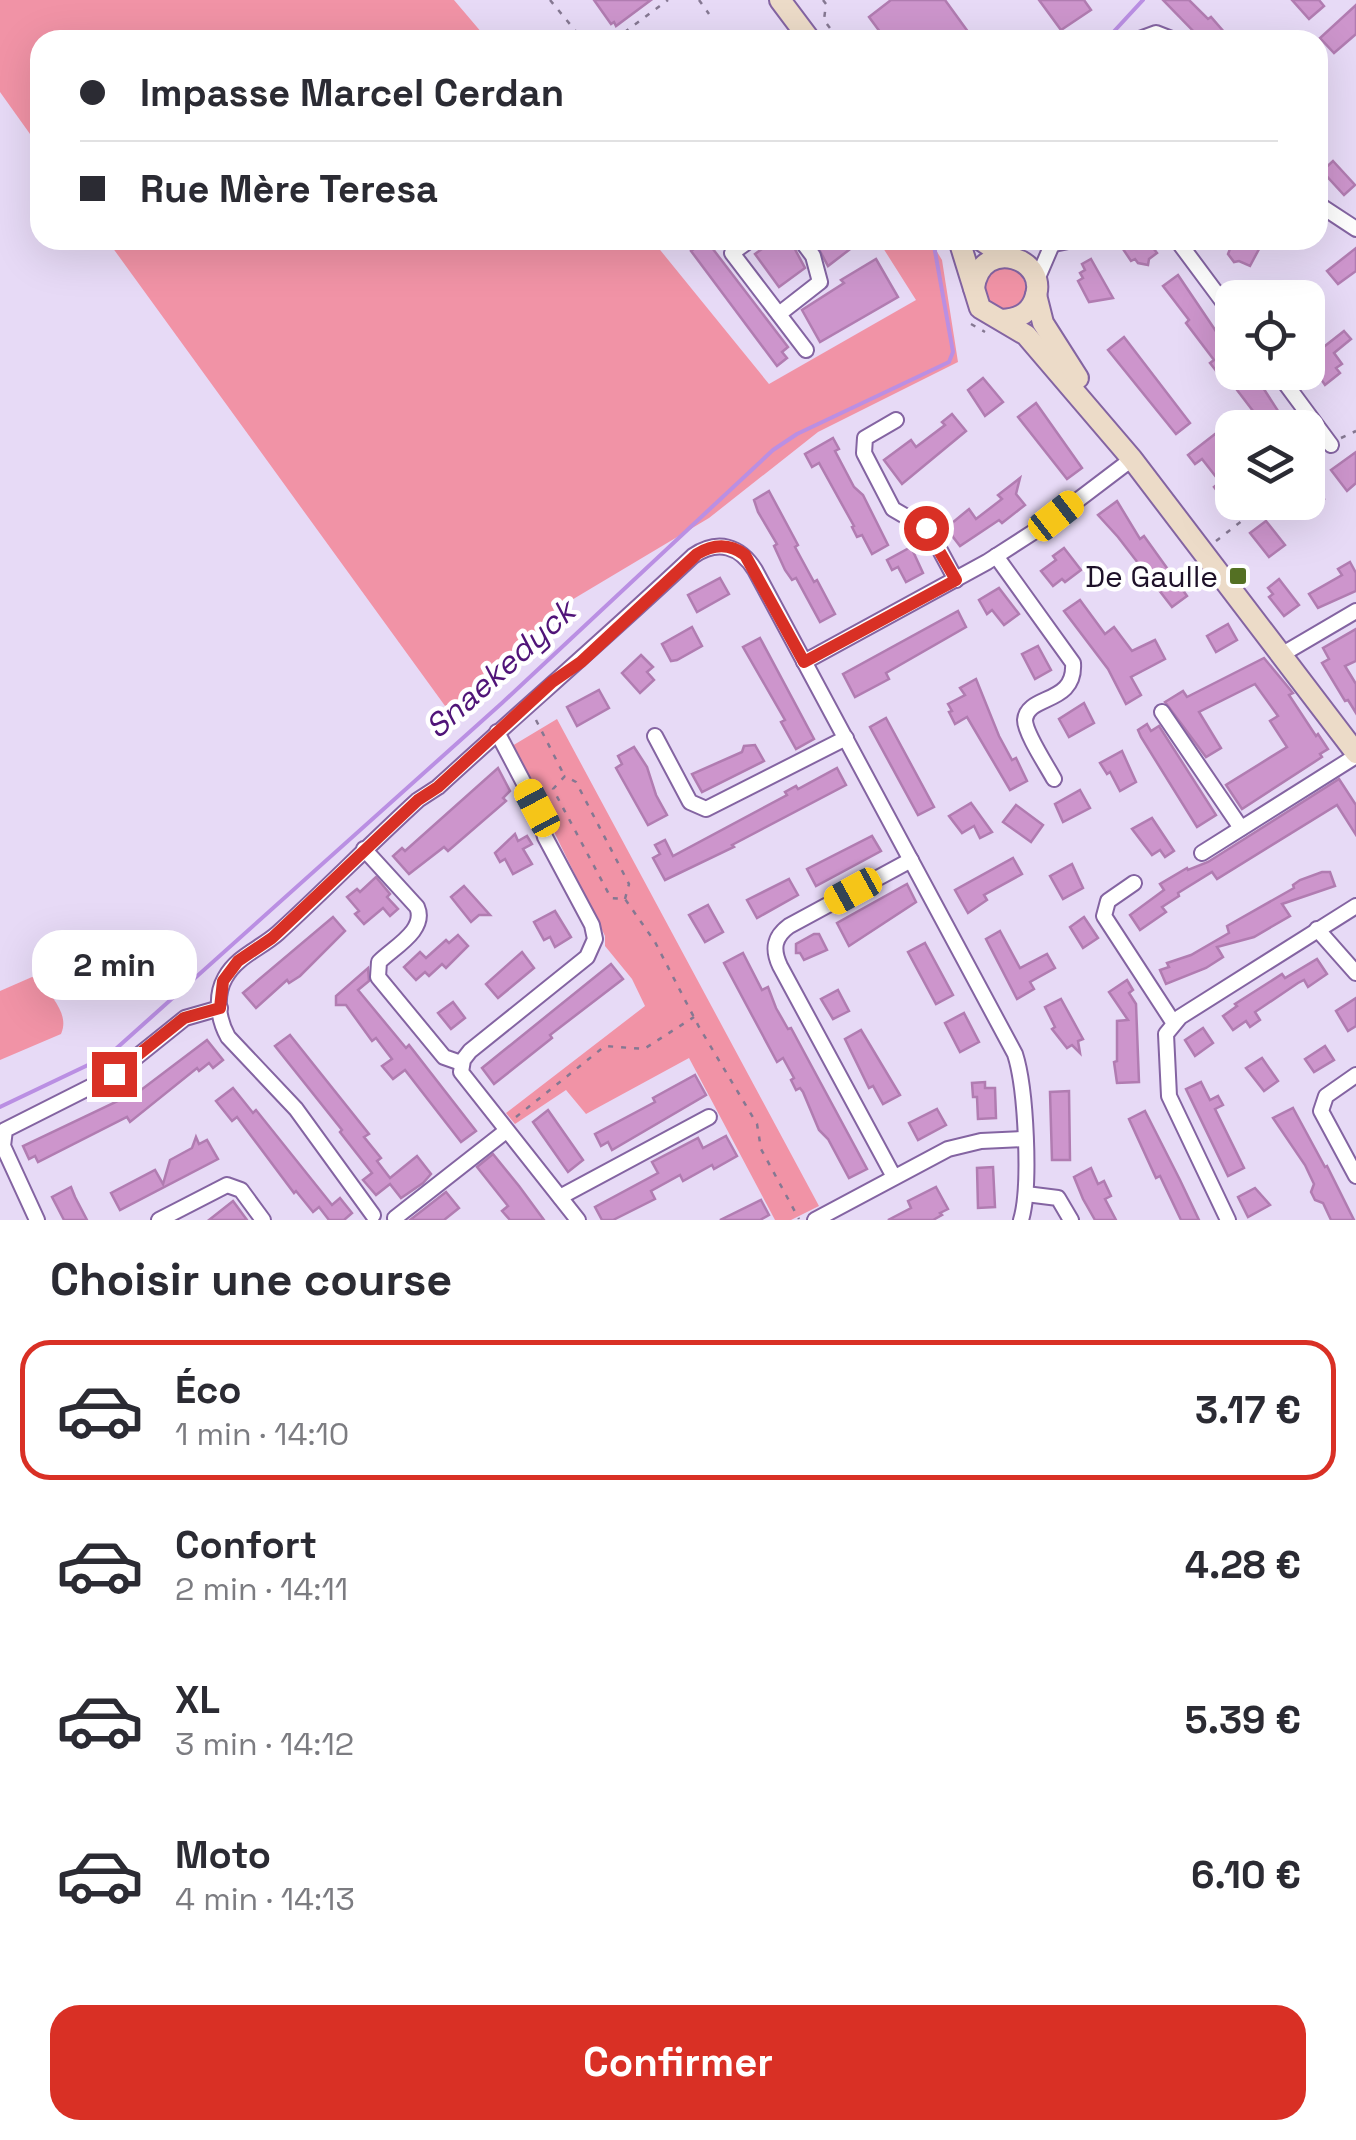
<!DOCTYPE html>
<html lang="fr">
<head>
<meta charset="utf-8">
<style>
  :root { --surface:#fff; --page:#f2f2f3; --text:#2b2b33; --muted:#7c7c81; --line:#e1e1e2; --accent:#d93025 }
  body { margin:0; font-family:"Space Grotesk",sans-serif; background:var(--page); color:var(--text); height:100vh; display:flex; flex-direction:column; font-size:38px; white-space:nowrap }
  * { box-sizing:border-box; margin:0 }
  p { font-size:32px; color:var(--muted) }
  .icon { flex:none; width:55px; height:55px; fill:none; stroke:currentColor; stroke-width:2; stroke-linecap:round; stroke-linejoin:round }
  .map { position:relative; height:1220px; overflow:hidden }
  .side { display:flex; flex-direction:column; background:var(--surface); flex:1 }
  .side>* { flex:none }
  .hud { position:absolute; left:30px; top:30px; width:1298px; height:220px; border-radius:30px; box-shadow:0 10px 40px #0002; display:grid; align-content:center; height:220px; padding:0 50px; background:var(--surface) }
  .buttons { position:absolute; left:1215px; top:280px; display:grid; gap:20px }
  .buttons a { display:grid; place-items:center; width:110px; height:110px; border-radius:20px; background:var(--surface); box-shadow:0 10px 40px #0002; font-size:50px }
  .end { position:absolute; width:45px; height:45px; margin:-22px; border:12px solid #d93025; background:#fff; box-shadow:0 0 0 5px #fff }
  .from { border-radius:50% }
  .bubble { position:absolute; height:70px; border-radius:30px; background:var(--surface); box-shadow:0 10px 40px #0002; font-size:32px; font-weight:600; line-height:70px; text-align:center }
  .car { position:absolute; width:30px; height:60px; margin:-30px -15px; border-radius:12px; box-shadow:0 0 8px 2px #0007; background:linear-gradient(#f5c518 24%,#345 0 40%,#f5c518 0 76%,#345 0 86%,#f5c518 0) }
  .hud b { display:flex; align-items:center; gap:35px; height:95px; font-size:38px }
  .hud b+b { border-top:2px solid var(--line) }
  .hud i { width:25px; height:25px; background:var(--text) }
  ul { padding:0; list-style:none }
  li { display:flex; align-items:center; gap:30px; height:140px; margin:0 20px 15px; padding:0 30px; border:5px solid transparent; border-radius:30px }
  li div { flex:1 }
  li b { display:block; font-size:38px }
  li em { font-style:normal; font-weight:600 }
  li.on { border-color:var(--accent) }
  li>.icon { width:90px; height:90px; stroke-width:1.5 }
  h2 { padding:0 50px; font-size:45px; line-height:120px }
  .primary-button { display:flex; gap:20px; margin-top:auto; padding:20px 50px }
  .primary-button a { flex:1; height:115px; border-radius:30px; background:var(--accent); color:#fff; font-size:40px; font-weight:600; line-height:115px; text-align:center }
  .map>svg:first-child { display:block }
</style>
</head>
<body>
<div class="map">
<svg width="1356" height="1220" viewBox="0 0 1356 1220">
  <rect width="100%" height="100%" fill="#e7daf6"/>
  <!-- green -->
  <g fill="#f193a6">
    <path d="M0,0H454L488,40H40V148L0,92Z"/>
    <path d="M107,240H652L769,384L916,300L878,240H930L942,260L958,362L818,432L709,518L570,601L448,710Z"/>
    <circle cx="1005" cy="289" r="21"/>
    <path d="M557,719L819,1206L791,1220H775L689,1058L586,1114L566,1090L515,1124L506,1113L645,1006L632,979L605,946V936L512,746Z"/>
    <path d="M32,977L40,980C51,997 70,1014 61,1034L0,1060V991Z"/>
  </g>
  <g fill="none" stroke-linecap="round" stroke-linejoin="round">
    <!-- stream -->
    <g stroke="#ba8fe3" stroke-width="4">
      <path d="M1106,40L1143,0"/>
      <path d="M0,1107L109,1055L502,703L773,450L797,434L949,362L953,352L933,240"/>
    </g>
  </g>
  <!-- building -->
  <g fill="#cd95cc" stroke="#b17cb1" stroke-width="2.5">
    <path d="M594,0H651L616,26L614,22L611,24Z"/>
    <path d="M891,0H945L974,40H886L869,17Z"/>
    <path d="M1039,0H1084L1091,10L1061,30Z"/>
    <path d="M1163,0H1189L1208,19L1211,17L1231,40H1202Z"/>
    <path d="M1292,0H1319L1324,6L1309,19Z"/>
    <path d="M1356,5V34L1334,53L1320,38Z"/>
    <path d="M1333,161L1355,185L1344,195L1322,171Z"/>
    <path d="M706,240L788,347L782,352L787,358L777,366L691,251Z"/>
    <path d="M774,240H790L805,268L779,287L755,254Z"/>
    <path d="M814,240H862L828,266Z"/>
    <path d="M1117,240H1147L1157,253L1149,259L1148,265L1138,263L1135,259L1131,261Z"/>
    <path d="M1212,240H1241L1259,249L1250,266L1239,261L1234,262L1228,254L1230,249Z"/>
    <path d="M1356,248V271L1338,284L1327,271Z"/>
    <path d="M876,259L898,297L820,342L802,310L844,283L841,280Z"/>
    <path d="M1091,259L1100,275L1113,298L1089,302L1078,281L1083,278L1080,273L1085,270L1082,264Z"/>
    <path d="M1178,275L1232,355V372H1248L1258,385L1260,383L1289,428H1266L1221,369L1217,372L1210,363L1214,360L1186,323L1189,320L1163,286Z"/>
    <path d="M1344,331L1351,339L1334,353L1342,364L1336,368L1340,373L1325,385L1314,369L1323,362L1316,353Z"/>
    <path d="M1124,337L1190,423L1176,434L1108,350Z"/>
    <path d="M983,378L1003,402L985,416L968,390Z"/>
    <path d="M1036,403L1082,468L1067,479L1018,417Z"/>
    <path d="M952,414L966,431L902,484L884,460L911,440L916,447L945,425L942,422Z"/>
    <path d="M1215,434L1232,457V511L1214,487L1220,482L1202,459L1195,464L1188,455Z"/>
    <path d="M833,438L839,449L835,451L854,487L863,495L888,545L872,554L862,535L857,537L852,527L854,526L819,463L812,467L805,454Z"/>
    <path d="M1356,452V483L1347,491L1331,470Z"/>
    <path d="M1308,477L1324,499L1299,518L1293,510L1294,502H1308Z"/>
    <path d="M1020,478L1016,494L1025,505L1002,523L999,520L960,546L946,528L969,509L976,519L1002,499L998,495Z"/>
    <path d="M769,491L798,545L795,547L814,582L817,580L835,614L820,622L796,578L792,580L785,570L774,546L777,544L758,512L754,500Z"/>
    <path d="M1117,501L1140,539L1144,536L1187,596L1172,607L1118,537L1098,515Z"/>
    <path d="M1266,521L1285,545L1269,557L1250,533Z"/>
    <path d="M911,547L923,573L906,582L898,567L892,570L887,560Z"/>
    <path d="M1064,548L1081,570L1065,582L1062,579L1053,586L1041,571L1056,560L1053,556Z"/>
    <path d="M1350,562L1356,573V591L1318,608L1309,594L1342,575L1338,569Z"/>
    <path d="M720,578L729,594L697,612L688,595Z"/>
    <path d="M1279,579L1299,605L1284,616L1269,597L1273,594L1268,588Z"/>
    <path d="M999,588L1019,614L1004,625L992,610L987,614L979,600Z"/>
    <path d="M1080,600L1105,634L1114,627L1132,651L1155,640L1165,659L1131,677L1141,695L1126,704L1108,669L1064,611Z"/>
    <path d="M958,611L966,627L886,673L889,679L855,697L843,674Z"/>
    <path d="M1228,624L1237,640L1216,652L1207,636Z"/>
    <path d="M692,627L702,646L677,660L671,661L662,644Z"/>
    <path d="M1356,629V661L1345,666L1356,684V713L1348,700L1345,701L1322,663L1329,659L1323,648Z"/>
    <path d="M760,638L814,739L796,749L781,722L785,720L743,647Z"/>
    <path d="M1038,646L1051,670L1035,679L1022,654Z"/>
    <path d="M641,655L653,667L647,672L654,680L640,693L622,673Z"/>
    <path d="M1264,658L1293,693L1289,695L1316,736L1318,734L1328,749L1320,754L1322,757L1242,809L1226,785L1287,747L1270,721L1278,716L1255,684L1199,712L1221,748L1206,757L1165,702L1183,691L1187,697Z"/>
    <path d="M976,679L999,736L1012,760L1016,758L1027,781L1010,790L967,717L955,724L949,712L952,711L948,704L965,695L960,688Z"/>
    <path d="M599,690L609,708L577,726L567,707Z"/>
    <path d="M1084,703L1094,723L1069,737L1059,719Z"/>
    <path d="M886,718L934,807L918,815L870,727Z"/>
    <path d="M1147,724L1151,731L1159,726L1216,815L1197,827L1141,737L1138,730Z"/>
    <path d="M755,745L764,761L702,792L692,774L742,752L744,746Z"/>
    <path d="M634,747L647,767L656,795L667,815L648,825L616,768L622,764L618,756Z"/>
    <path d="M1122,751L1136,782L1120,791L1110,772L1107,774L1100,763Z"/>
    <path d="M498,768L510,791L503,798L506,801L448,851L444,847L409,874L393,856L402,848L405,851Z"/>
    <path d="M837,768L846,785L732,845L734,847L665,880L653,858L660,854L655,845L665,840L673,856L787,795L785,792L796,786L798,789Z"/>
    <path d="M1339,779L1356,805V835L1337,805L1217,879L1212,872L1178,893L1179,896L1162,907L1166,912L1140,930L1130,915L1164,890L1160,884L1187,868L1188,870L1208,862Z"/>
    <path d="M1080,790L1090,808L1063,822L1055,804Z"/>
    <path d="M971,803L992,832L980,838L974,826L962,833L949,816Z"/>
    <path d="M1016,805L1043,825L1031,842L1003,822Z"/>
    <path d="M1152,818L1174,851L1165,857L1160,850L1152,855L1132,829Z"/>
    <path d="M515,834L518,841L527,836L532,844L523,849L532,864L513,874L505,859L500,862L495,853Z"/>
    <path d="M872,836L881,851L816,886L807,869Z"/>
    <path d="M1013,858L1022,874L984,895L987,900L968,913L955,890Z"/>
    <path d="M1072,864L1083,888L1063,899L1050,876Z"/>
    <path d="M1322,872H1330L1335,886L1282,904L1290,916L1254,937L1217,947L1223,957L1206,968L1166,984L1160,970L1169,967L1167,963L1191,955L1229,933L1227,926L1294,888L1293,885L1300,880Z"/>
    <path d="M376,877L390,894L387,897L398,909L390,916L383,908L364,924L355,914L359,911L347,897L357,889L360,892Z"/>
    <path d="M789,879L798,895L757,918L747,900Z"/>
    <path d="M907,884L916,902L849,946L837,923Z"/>
    <path d="M464,886L490,915H479L471,922L451,897Z"/>
    <path d="M708,905L723,932L705,942L689,915Z"/>
    <path d="M555,911L571,937L555,947L550,937L544,940L534,922Z"/>
    <path d="M333,917L345,931L300,976L289,983L287,980L256,1008L243,993Z"/>
    <path d="M1084,917L1098,938L1083,948L1070,927Z"/>
    <path d="M1000,931L1020,968L1047,954L1055,968L1030,982L1034,989L1017,999L986,939Z"/>
    <path d="M814,934H819L827,950L804,960L800,953H796V944Z"/>
    <path d="M458,935L468,946L446,968L442,964L429,976L425,972L416,980L404,967L420,952L426,958L446,940L449,943Z"/>
    <path d="M925,943L953,995L936,1004L908,952Z"/>
    <path d="M522,952L534,968L498,998L486,984Z"/>
    <path d="M743,953L762,990L768,987L776,1008L788,1029L791,1028L867,1169L849,1178L828,1139L819,1130L803,1092L800,1088L796,1090L791,1080L794,1078L783,1058L777,1062L724,963Z"/>
    <path d="M1317,959L1327,974L1308,987L1304,980L1298,983L1255,1012L1260,1020L1250,1027L1246,1021L1233,1030L1223,1016L1237,1006L1235,1004L1282,974L1285,978Z"/>
    <path d="M611,964L623,979L550,1035L552,1038L494,1084L482,1068Z"/>
    <path d="M368,968L369,981L358,990L406,1048L409,1045L476,1131L461,1142L405,1070L393,1079L382,1066L392,1059L376,1038L372,1041L346,1005H336V996Z"/>
    <path d="M1127,980L1133,990L1129,993L1136,1004L1139,1082L1117,1083L1114,1062L1117,1061V1021L1128,1020L1109,992Z"/>
    <path d="M838,990L849,1011L833,1019L821,999Z"/>
    <path d="M1356,998V1026L1348,1031L1336,1011Z"/>
    <path d="M1061,999L1083,1039L1078,1041L1080,1053L1072,1045L1067,1048L1052,1029L1055,1027L1045,1007Z"/>
    <path d="M453,1002L465,1018L451,1029L438,1013Z"/>
    <path d="M964,1013L979,1042L960,1052L945,1023Z"/>
    <path d="M1203,1028L1213,1043L1195,1056L1185,1040Z"/>
    <path d="M861,1030L900,1095L883,1104L873,1086L869,1088L845,1039Z"/>
    <path d="M290,1035L369,1134L364,1137L381,1158L377,1161L390,1178L417,1156L431,1174L423,1183L401,1198L390,1184L376,1195L363,1180L372,1173L340,1132L342,1130L275,1046Z"/>
    <path d="M207,1040L223,1060L213,1068L209,1063L199,1071L197,1068L130,1122L127,1117L38,1162L35,1156L29,1159L23,1146L141,1090Z"/>
    <path d="M1325,1046L1334,1060L1314,1072L1305,1059Z"/>
    <path d="M1262,1058L1278,1081L1264,1091L1246,1068Z"/>
    <path d="M695,1075L706,1095L612,1150L608,1142L601,1146L595,1134L655,1102L653,1098Z"/>
    <path d="M985,1082V1088H995L996,1118L978,1119L977,1097H973L972,1083Z"/>
    <path d="M1201,1082L1210,1100L1218,1096L1223,1105L1215,1109L1244,1168L1228,1176L1186,1089Z"/>
    <path d="M233,1088L253,1113L256,1110L332,1205L340,1198L352,1213L344,1220H329L319,1207L313,1212L296,1191L294,1193L237,1117L232,1121L216,1101Z"/>
    <path d="M1069,1091L1070,1160H1052L1050,1092Z"/>
    <path d="M1293,1108L1325,1167L1327,1166L1354,1220H1331L1323,1203L1315,1200L1311,1192L1314,1184L1305,1165L1273,1118Z"/>
    <path d="M937,1109L946,1125L918,1140L909,1123Z"/>
    <path d="M548,1110L583,1160L568,1172L533,1122Z"/>
    <path d="M1145,1111L1180,1180L1199,1220H1181L1160,1176L1156,1178L1129,1119Z"/>
    <path d="M726,1136L737,1156L714,1169L712,1165L683,1181L680,1175L651,1191L655,1199L613,1220H602L595,1207L658,1173L652,1162L698,1138L703,1148Z"/>
    <path d="M196,1137L199,1144L207,1140L218,1159L120,1210L111,1193L155,1170L163,1184L170,1160L192,1148Z"/>
    <path d="M493,1154L519,1186L544,1220H510L502,1211L508,1206L477,1167Z"/>
    <path d="M993,1167L995,1207L978,1208L977,1168Z"/>
    <path d="M1091,1168L1098,1184L1104,1181L1111,1196L1105,1199L1116,1220H1095L1083,1199L1074,1177Z"/>
    <path d="M71,1187L75,1197L87,1220H64L52,1197Z"/>
    <path d="M936,1187L948,1209L940,1213L942,1215L933,1220H888L911,1208L908,1201Z"/>
    <path d="M1255,1188L1270,1205L1248,1217L1238,1197Z"/>
    <path d="M446,1192L459,1208L444,1220H410Z"/>
    <path d="M761,1200L769,1215L760,1220H720Z"/>
    <path d="M233,1201L247,1220H209Z"/>
  </g>
  <g fill="none" stroke-linecap="round" stroke-linejoin="round">
    <!-- street casing -->
    <g stroke="#8464a2" stroke-width="18">
      <g id="street">
        <path d="M1137,40L1156,33L1174,40"/>
        <path d="M1318,204L1356,229"/>
        <path d="M750,240L732,253L806,350"/>
        <path d="M1040,240L1054,244L1073,240"/>
        <path d="M1177,240L1232,314"/>
        <path d="M1036,282L1054,240"/>
        <path d="M779,314L820,282L813,256L801,240"/>
        <path d="M1277,372L1331,445"/>
        <path d="M896,420L865,438L864,453L893,509L929,530L956,580"/>
        <path d="M996,556L1073,663C1076,705 1027,694 1025,720C1025,733 1047,766 1054,779"/>
        <path d="M1281,655L1356,611"/>
        <path d="M804,662L987,562L1049,522L1132,459"/>
        <path d="M1162,712L1241,828"/>
        <path d="M497,732L537,808L545,837L592,925L595,939L587,957L470,1051L463,1060L461,1072L578,1220"/>
        <path d="M655,736L690,802L706,809L846,738"/>
        <path d="M364,849L417,907C427,930 394,947 379,962L378,977L444,1057L461,1063"/>
        <path d="M1202,853L1356,756"/>
        <path d="M1134,883L1108,901L1104,916L1173,1022"/>
        <path d="M1317,929L1356,973"/>
        <path d="M1356,1075L1326,1096L1321,1111L1356,1176"/>
        <path d="M894,1177L780,966C772,949 774,937 789,926L911,860"/>
        <path d="M1026,1194L1058,1198L1071,1220"/>
        <path d="M560,1197L709,1117"/>
        <path d="M373,1215L296,1109L228,1037C218,1019 215,996 225,978C237,956 260,949 278,933C325,890 370,844 418,800L438,787C523,709 609,635 693,556C718,539 740,546 755,570L1015,1054C1026,1088 1031,1187 1021,1220"/>
        <path d="M395,1218L506,1131"/>
        <path d="M37,1220L3,1146L5,1130L114,1075L185,1018L220,1008"/>
        <path d="M159,1220L227,1185L241,1190L263,1220"/>
        <path d="M815,1220L948,1149L981,1141L1024,1139"/>
        <path d="M1228,1220L1169,1096L1166,1034L1180,1017L1356,906"/>
      </g>
    </g>
    <!-- secondary casing -->
    <g stroke="#8464a2" stroke-width="24">
      <g id="secondary">
        <path d="M780,0L810,40"/>
        <path d="M959,240L980,308L1026,335L1132,459L1356,753"/>
        <path d="M981,240L1006,257"/>
        <path d="M974,288C981,235 1053,258 1034,301C1028,315 1016,319 1002,320"/>
        <path d="M1036,295L1043,323L1078,378"/>
      </g>
    </g>
    <!-- path -->
    <g stroke="#857892" stroke-width="2.5" stroke-dasharray="5 8" stroke-linecap="butt">
      <path d="M550,0L583,40"/>
      <path d="M699,0L709,14"/>
      <path d="M823,0L826,4L824,20L839,40"/>
      <path d="M614,40L668,0"/>
      <path d="M971,324L985,332"/>
      <path d="M1341,438L1356,431"/>
      <path d="M1308,463L1318,455"/>
      <path d="M1216,541L1266,502"/>
      <path d="M536,720L564,775"/>
      <path d="M625,899L629,884L576,782L565,776L553,789L611,898L625,899L655,942L699,1027L757,1124L761,1149L799,1219"/>
      <path d="M516,1117L605,1046L644,1049L694,1017"/>
    </g>
    <!-- street -->
    <use href="#street" stroke="#fff" stroke-width="14"/>
    <!-- secondary -->
    <use href="#secondary" stroke="#ecdbc8" stroke-width="20"/>
  </g>
  <g fill="none" stroke-linecap="round" stroke-linejoin="round">
    <!-- route -->
    <path stroke="#d93025" stroke-width="12" d="M114,1074L184,1018L220,1008L223,981L238,961L272,938L418,800L438,787L552,682L581,662L697,554C713,544 730,543 745,555L804,662L956,580L926,528"/>
  </g>
  <!-- markers -->
  <rect fill="#547023" stroke="#fff" stroke-width="4" x="1228" y="566" width="20" height="20" rx="5"/>
  <g text-anchor="middle" dominant-baseline="central" stroke-width="9" stroke-linejoin="round" paint-order="stroke">
    <!-- poi labels -->
    <g font-size="30" fill="#1e1129" stroke="#fff" text-anchor="end">
      <text x="1218" y="576">De Gaulle</text>
    </g>
    <!-- water labels -->
    <g font-size="32" font-style="italic" fill="#501478" stroke="#fff">
      <text transform="translate(500 669) rotate(-42)">Snaekedyck</text>
    </g>
  </g>
</svg>
<div class="buttons">
<a><svg class="icon" aria-label="locate" viewBox="0 0 24 24"><circle cx="12" cy="12" r="6"/><path d="M12 2v4M12 18v4M2 12h4M18 12h4"/></svg></a>
<a><svg class="icon" aria-label="layers" viewBox="0 0 24 24"><path d="M12 4l9 5-9 5-9-5zM3 14l9 5 9-5"/></svg></a>
</div>
<i class="end from" style="left:926px;top:528px"></i>
<i class="end" style="left:114px;top:1074px"></i>
<div class="bubble" style="left:32px;top:930px;width:165px">2 min</div>
<i class="car" style="left:1056px;top:516px;rotate:52deg"></i>
<i class="car" style="left:537px;top:808px;rotate:332deg"></i>
<i class="car" style="left:853px;top:891px;rotate:241deg"></i>
<div class="hud">
<b><i class="from"></i>Impasse Marcel Cerdan</b>
<b><i></i>Rue Mère Teresa</b>
</div>
</div>
<section class="side">
<h2>Choisir une course</h2>
<ul>
<li class="on"><svg class="icon" aria-label="car" viewBox="0 0 24 24"><path d="M5 17H2v-5l4-1 3-4h7l3 4 3 1v5h-3M9 17h6M6 11h13"/><circle cx="7" cy="17" r="2"/><circle cx="17" cy="17" r="2"/></svg><div><b>Éco</b><p>1 min · 14:10</p></div><em>3.17 €</em></li>
<li><svg class="icon" aria-label="car" viewBox="0 0 24 24"><path d="M5 17H2v-5l4-1 3-4h7l3 4 3 1v5h-3M9 17h6M6 11h13"/><circle cx="7" cy="17" r="2"/><circle cx="17" cy="17" r="2"/></svg><div><b>Confort</b><p>2 min · 14:11</p></div><em>4.28 €</em></li>
<li><svg class="icon" aria-label="car" viewBox="0 0 24 24"><path d="M5 17H2v-5l4-1 3-4h7l3 4 3 1v5h-3M9 17h6M6 11h13"/><circle cx="7" cy="17" r="2"/><circle cx="17" cy="17" r="2"/></svg><div><b>XL</b><p>3 min · 14:12</p></div><em>5.39 €</em></li>
<li><svg class="icon" aria-label="car" viewBox="0 0 24 24"><path d="M5 17H2v-5l4-1 3-4h7l3 4 3 1v5h-3M9 17h6M6 11h13"/><circle cx="7" cy="17" r="2"/><circle cx="17" cy="17" r="2"/></svg><div><b>Moto</b><p>4 min · 14:13</p></div><em>6.10 €</em></li>
</ul>
<div class="primary-button"><a>Confirmer</a></div>
</section>
</body>
</html>
